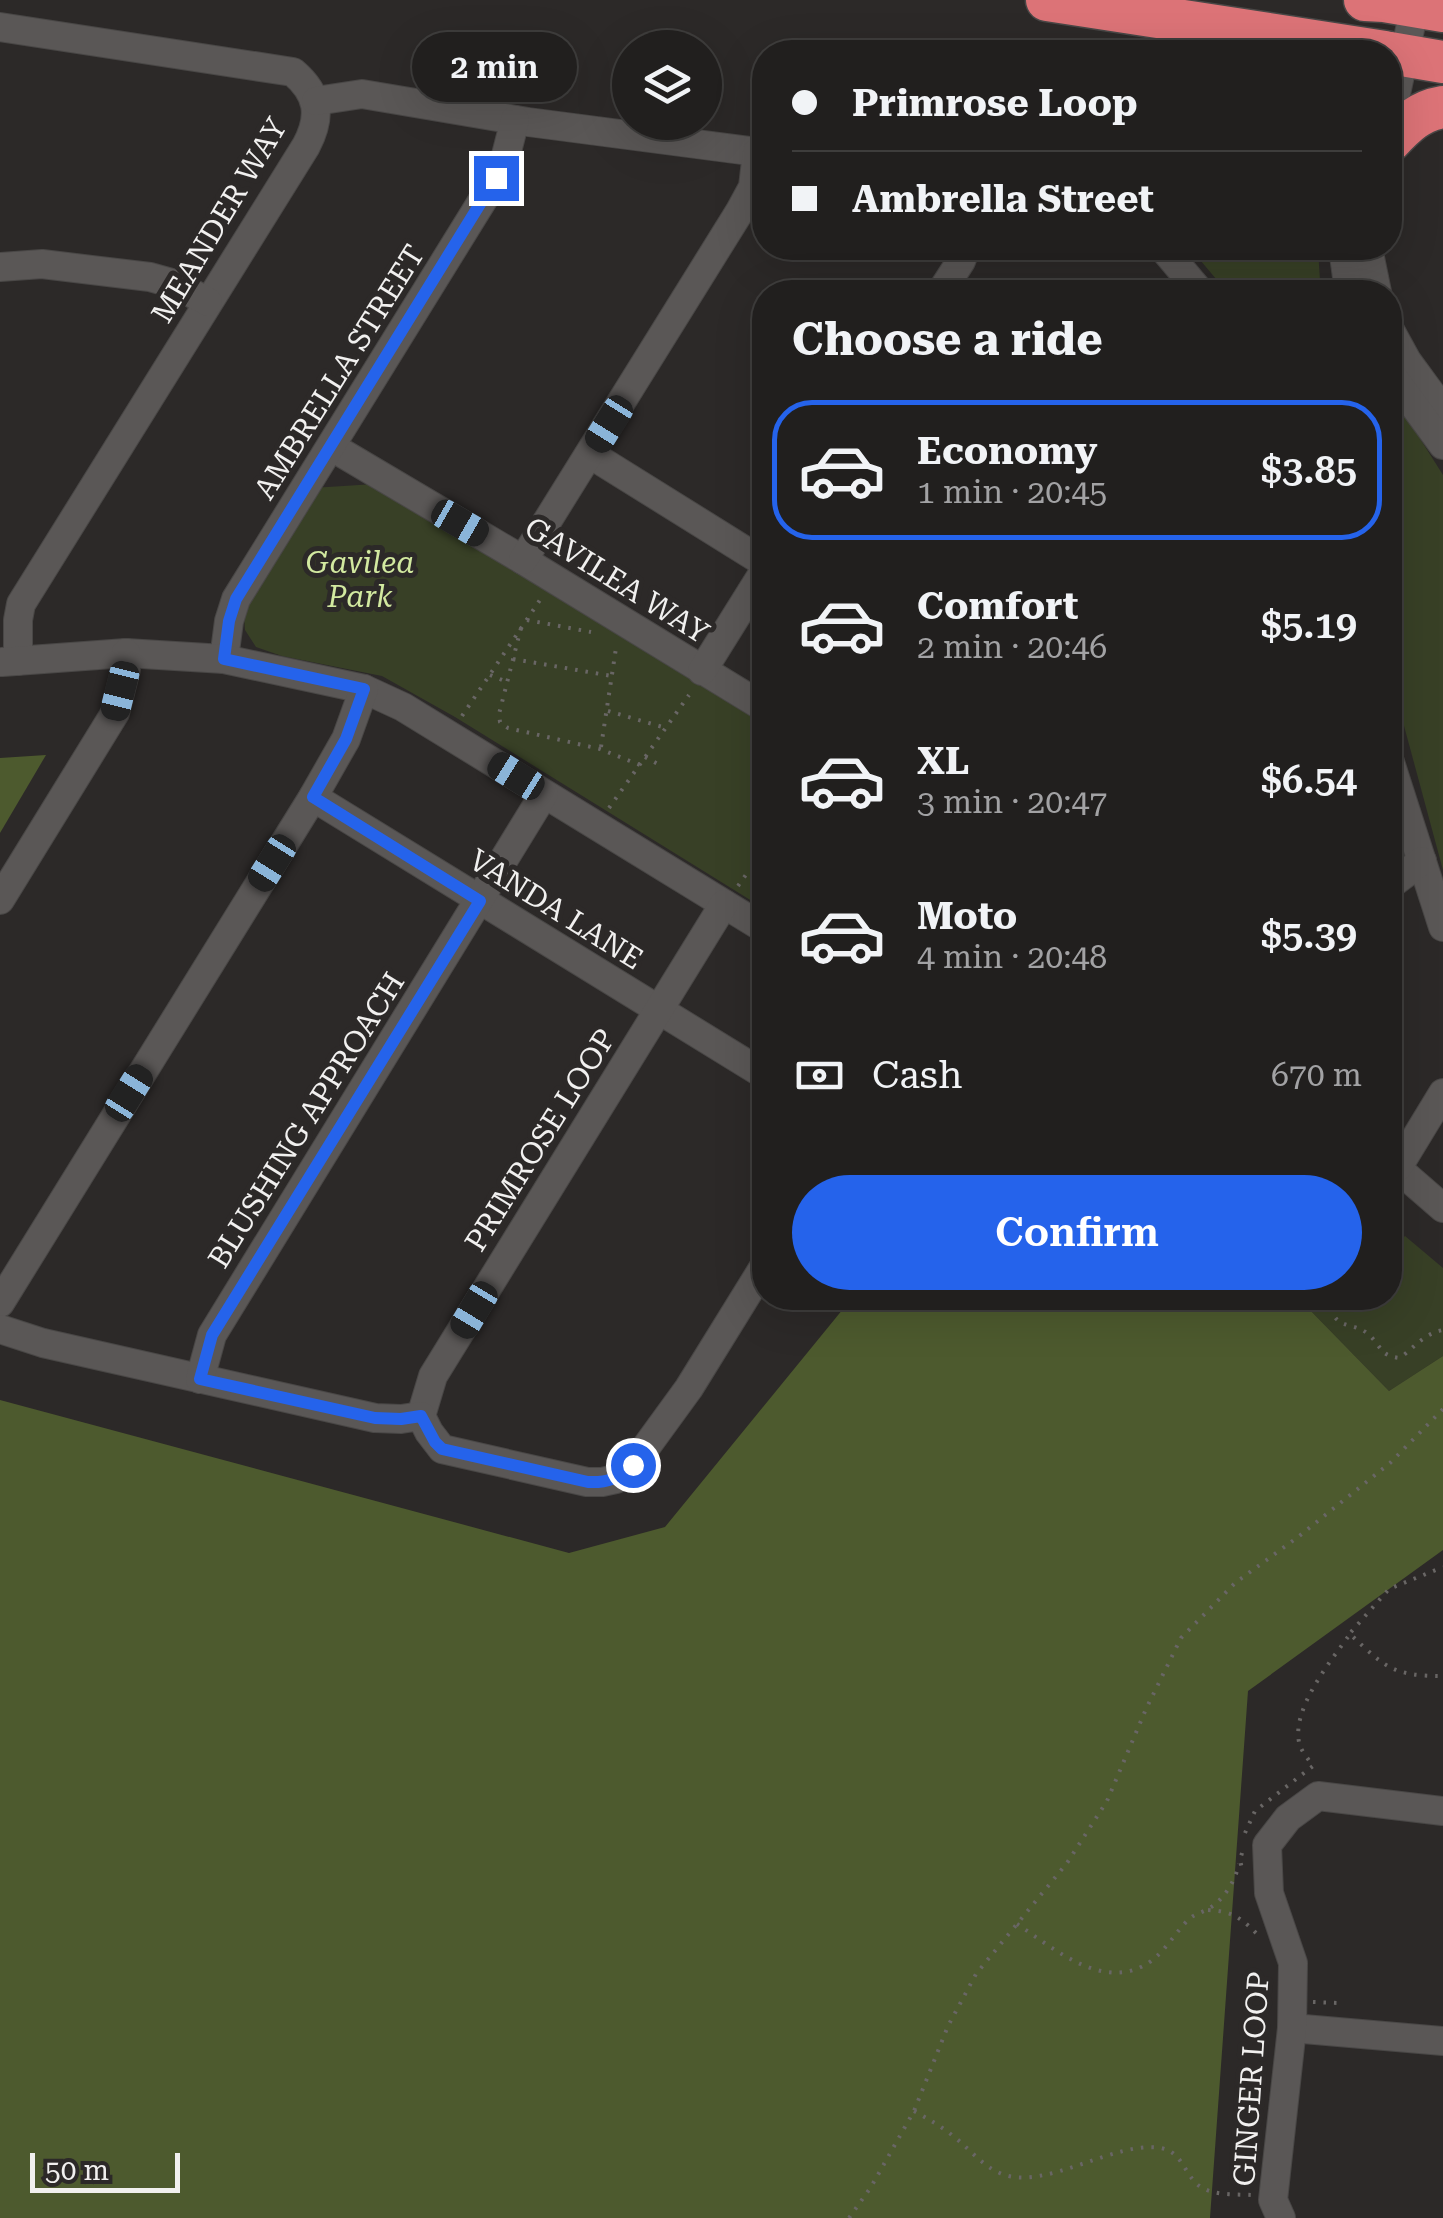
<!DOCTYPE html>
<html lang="en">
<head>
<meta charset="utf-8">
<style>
  :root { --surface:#211f1e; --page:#2d2c2b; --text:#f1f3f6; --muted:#a2a2a4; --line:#3e3d3c; --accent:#2563eb }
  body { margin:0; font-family:"Roboto Serif",serif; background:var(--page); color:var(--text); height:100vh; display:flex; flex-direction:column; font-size:38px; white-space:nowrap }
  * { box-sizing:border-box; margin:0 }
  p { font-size:32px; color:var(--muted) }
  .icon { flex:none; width:55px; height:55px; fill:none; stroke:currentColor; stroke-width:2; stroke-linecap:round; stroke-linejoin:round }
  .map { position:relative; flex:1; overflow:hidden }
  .panel { position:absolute; left:752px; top:280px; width:650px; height:1030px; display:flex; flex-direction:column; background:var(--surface); border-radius:40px; box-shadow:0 10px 40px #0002,0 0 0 2px var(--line) }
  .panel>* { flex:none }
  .guide { position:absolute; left:752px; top:40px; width:650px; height:220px; border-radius:40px; box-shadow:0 10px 40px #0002,0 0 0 2px var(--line); display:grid; align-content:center; height:220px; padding:0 40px; background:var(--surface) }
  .tools { position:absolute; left:612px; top:30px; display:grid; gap:20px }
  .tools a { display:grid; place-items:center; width:110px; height:110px; border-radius:50%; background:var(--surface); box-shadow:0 10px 40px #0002,0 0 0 2px var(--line); font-size:50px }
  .scale { position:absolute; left:30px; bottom:25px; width:150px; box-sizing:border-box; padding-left:10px; border:5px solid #f1f0ef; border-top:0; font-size:28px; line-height:35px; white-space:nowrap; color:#f1f0ef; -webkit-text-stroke:8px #2c2928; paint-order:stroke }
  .end { position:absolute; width:45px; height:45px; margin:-22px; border:12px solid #2563eb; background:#fff; box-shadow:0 0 0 5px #fff }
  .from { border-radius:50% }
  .bubble { position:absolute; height:70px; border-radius:35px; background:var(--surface); box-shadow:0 10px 40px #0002,0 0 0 2px var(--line); font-size:32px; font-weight:600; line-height:70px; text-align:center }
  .car { position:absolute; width:30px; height:60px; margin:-30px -15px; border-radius:12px; box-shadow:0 0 8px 2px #0007; background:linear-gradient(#222 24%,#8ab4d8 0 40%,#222 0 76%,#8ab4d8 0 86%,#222 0) }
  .guide b { display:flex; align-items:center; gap:35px; height:95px; font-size:38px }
  .guide b+b { border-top:2px solid var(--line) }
  .guide i { width:25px; height:25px; background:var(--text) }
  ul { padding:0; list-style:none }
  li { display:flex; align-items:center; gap:30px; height:140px; margin:0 20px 15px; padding:0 20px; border:5px solid transparent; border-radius:40px }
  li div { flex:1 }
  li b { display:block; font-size:38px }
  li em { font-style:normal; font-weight:600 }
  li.current { border-color:var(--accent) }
  li>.icon { width:90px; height:90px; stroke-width:1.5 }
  h2 { padding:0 40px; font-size:45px; line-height:120px }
  .pay { display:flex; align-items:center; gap:25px; height:110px; padding:0 40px; font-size:38px }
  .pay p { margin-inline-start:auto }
  .cta { display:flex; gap:20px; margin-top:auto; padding:20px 40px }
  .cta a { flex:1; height:115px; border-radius:60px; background:var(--accent); color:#fff; font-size:40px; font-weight:600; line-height:115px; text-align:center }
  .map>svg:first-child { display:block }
</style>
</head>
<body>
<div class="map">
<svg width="1443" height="2218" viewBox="0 0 1443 2218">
  <rect width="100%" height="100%" fill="#2c2928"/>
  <!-- green -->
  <g fill="#384026">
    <path d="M1190,248H1318L1320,281L1324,292H1227Z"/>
    <path d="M1390,397L1400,407L1443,475V870L1390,674Z"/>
    <path d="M375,484L765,723V909L455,717L382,676L282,656L256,647L245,630L243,602L312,488Z"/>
    <path d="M1405,1236L1443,1268V1356L1389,1391L1308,1308L1331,1298H1390V1251Z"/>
  </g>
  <!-- forest -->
  <g fill="#4d5a2e">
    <path d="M46,755L0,833V758Z"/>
    <path d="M852,1298H1219L1308,1308L1389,1391L1443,1356V1550L1248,1691L1210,2218H0V1400L569,1553L665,1527Z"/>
  </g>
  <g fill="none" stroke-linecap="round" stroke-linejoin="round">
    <!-- minor casing -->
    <g stroke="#494746" stroke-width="30">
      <g id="minor">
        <path d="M0,27L293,72C319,94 322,116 306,146L21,604L18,620V661"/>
        <path d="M316,101L362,94L528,122L765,153"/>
        <path d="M1390,121L1415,6"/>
        <path d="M1163,248L1200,292"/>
        <path d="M1343,248L1349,292"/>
        <path d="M1368,248L1377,292"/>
        <path d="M0,267L42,264L150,277L175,284L208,302"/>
        <path d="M941,292L961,261L966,248"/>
        <path d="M1390,330L1407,361L1443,410"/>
        <path d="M1390,373L1443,445"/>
        <path d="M332,447L523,560L765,708"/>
        <path d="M590,454L765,563"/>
        <path d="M523,560L740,211L753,187L757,152"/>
        <path d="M224,659L229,621L236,599L497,177L505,159L515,120"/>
        <path d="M2,662L126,653L224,659L364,689L403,707L765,929"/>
        <path d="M702,671L765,570"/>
        <path d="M1390,762L1443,927"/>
        <path d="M313,797L765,1075"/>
        <path d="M1390,885L1422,861"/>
        <path d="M0,900L115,713L126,669V653"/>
        <path d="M724,904L433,1376L421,1416L429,1432L442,1449L587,1482H602L616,1479L633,1465L689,1388L765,1265"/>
        <path d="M1390,1162L1443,1208"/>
        <path d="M1398,1167L1443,1093"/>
        <path d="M0,1303L313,797L346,739L364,689"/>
        <path d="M0,1329L43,1343L375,1418L401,1419L421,1416"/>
        <path d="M200,1379L212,1335L544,794"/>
        <path d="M1292,2028L1443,2041"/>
        <path d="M1281,2218L1273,2200L1292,2028L1293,1963L1269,1893L1267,1845L1288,1818L1318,1796L1443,1811"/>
      </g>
    </g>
    <!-- highway casing -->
    <g stroke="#494746" stroke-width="45">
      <g id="highway">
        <path d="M1047,0L1385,52"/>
        <path d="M1365,0L1384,1L1443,11"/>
        <path d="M1390,53L1443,62"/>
        <path d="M1390,141C1406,124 1419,111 1443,107"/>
      </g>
    </g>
    <!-- path -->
    <g stroke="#696665" stroke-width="4" stroke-dasharray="2.5 8" stroke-linecap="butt">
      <path d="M527,620L591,632"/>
      <path d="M521,628L499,714L500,722L508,728L600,749L640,765"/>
      <path d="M513,659L612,676"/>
      <path d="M490,675L507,682"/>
      <path d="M608,711L666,728"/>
      <path d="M462,716L540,600"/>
      <path d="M601,747L616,648"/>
      <path d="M645,757L658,764"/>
      <path d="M609,808L689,695"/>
      <path d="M738,886L750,869"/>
      <path d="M1330,1298C1331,1332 1352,1320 1368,1334C1382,1346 1379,1356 1400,1358C1415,1347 1423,1334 1443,1330"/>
      <path d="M1351,1632L1389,1589L1443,1567"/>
      <path d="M1245,1833L1255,1811L1313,1766C1309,1760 1303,1753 1300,1746C1289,1711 1331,1661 1350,1634C1385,1667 1392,1676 1443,1676"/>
      <path d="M1242,1853L1240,1860L1243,1873"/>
      <path d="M1208,1910C1231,1911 1240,1917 1256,1933"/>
      <path d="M1017,1924C1055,1949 1105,1994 1151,1961C1166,1950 1175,1933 1188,1920C1194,1914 1201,1913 1208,1909C1224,1900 1235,1881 1239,1864"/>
      <path d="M1313,2002L1339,2003V2008"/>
      <path d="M1258,2098L1267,1993"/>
      <path d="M914,2111C928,2119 941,2126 953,2136C970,2149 982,2166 1002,2174C1046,2191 1115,2140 1161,2148C1182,2152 1184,2173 1198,2185C1212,2196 1234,2194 1251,2195"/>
      <path d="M849,2218L871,2187L914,2111L948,2026L976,1974L1067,1863L1107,1801L1146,1709L1181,1638L1235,1583L1298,1537L1390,1463L1443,1409"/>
    </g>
    <!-- minor -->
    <use href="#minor" stroke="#5a5756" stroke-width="28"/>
    <!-- highway -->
    <use href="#highway" stroke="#dc7377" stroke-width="42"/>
  </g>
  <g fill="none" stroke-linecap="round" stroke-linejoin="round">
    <!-- route -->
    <path stroke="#2563eb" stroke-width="12" d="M496,178L236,599L229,621L224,659L364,689L346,739L313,797L480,901L212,1335L200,1379L375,1418L401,1419L421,1416L435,1442L442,1449L588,1482C610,1483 616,1478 633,1465"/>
  </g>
  <g text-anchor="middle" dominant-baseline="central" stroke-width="10" stroke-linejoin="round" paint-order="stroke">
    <!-- street labels -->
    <g font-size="30" fill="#f1f0ef" stroke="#2c2928">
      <text transform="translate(219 220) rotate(-59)">MEANDER WAY</text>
      <text transform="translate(339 372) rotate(-58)">AMBRELLA STREET</text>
      <text transform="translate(617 580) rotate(32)">GAVILEA WAY</text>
      <text transform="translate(556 909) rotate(32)">VANDA LANE</text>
      <text transform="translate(306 1120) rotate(-58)">BLUSHING APPROACH</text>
      <text transform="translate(540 1140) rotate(-58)">PRIMROSE LOOP</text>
      <text transform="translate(1251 2079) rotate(-86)">GINGER LOOP</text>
    </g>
    <!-- park labels -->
    <g font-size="30" font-style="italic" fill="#d2e9a0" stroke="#2c2928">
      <text x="360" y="562">Gavilea<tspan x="360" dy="34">Park</tspan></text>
    </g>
  </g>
</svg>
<div class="tools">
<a><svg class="icon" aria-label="layers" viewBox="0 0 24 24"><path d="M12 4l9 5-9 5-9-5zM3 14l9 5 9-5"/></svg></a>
</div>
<div class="scale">50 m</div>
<i class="end from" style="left:633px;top:1465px"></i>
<i class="end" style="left:496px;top:178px"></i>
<div class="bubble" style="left:412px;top:32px;width:165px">2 min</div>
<i class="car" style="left:609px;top:424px;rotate:212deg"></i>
<i class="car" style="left:460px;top:523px;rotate:120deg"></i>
<i class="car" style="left:120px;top:691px;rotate:194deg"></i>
<i class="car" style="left:516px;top:776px;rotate:302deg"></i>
<i class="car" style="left:272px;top:863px;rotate:212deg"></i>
<i class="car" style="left:129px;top:1093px;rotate:32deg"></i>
<i class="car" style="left:474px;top:1310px;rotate:211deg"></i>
<div class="guide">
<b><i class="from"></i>Primrose Loop</b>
<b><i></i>Ambrella Street</b>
</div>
<section class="panel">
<h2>Choose a ride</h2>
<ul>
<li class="current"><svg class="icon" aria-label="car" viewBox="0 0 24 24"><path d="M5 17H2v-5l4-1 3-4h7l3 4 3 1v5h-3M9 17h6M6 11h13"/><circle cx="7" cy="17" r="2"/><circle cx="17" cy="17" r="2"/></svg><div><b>Economy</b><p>1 min · 20:45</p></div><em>$3.85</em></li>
<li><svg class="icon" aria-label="car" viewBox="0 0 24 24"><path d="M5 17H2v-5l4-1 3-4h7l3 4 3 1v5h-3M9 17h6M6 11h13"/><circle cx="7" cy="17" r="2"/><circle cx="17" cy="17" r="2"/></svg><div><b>Comfort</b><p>2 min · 20:46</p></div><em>$5.19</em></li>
<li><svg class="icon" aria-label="car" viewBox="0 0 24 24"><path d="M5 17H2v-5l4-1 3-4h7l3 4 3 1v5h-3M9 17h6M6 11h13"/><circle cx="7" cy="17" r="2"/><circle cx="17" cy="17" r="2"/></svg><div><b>XL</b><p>3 min · 20:47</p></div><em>$6.54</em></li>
<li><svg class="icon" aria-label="car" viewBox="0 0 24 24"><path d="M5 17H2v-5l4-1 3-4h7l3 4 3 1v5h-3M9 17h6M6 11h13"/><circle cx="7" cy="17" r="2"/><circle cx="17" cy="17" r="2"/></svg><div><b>Moto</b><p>4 min · 20:48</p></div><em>$5.39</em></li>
</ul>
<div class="pay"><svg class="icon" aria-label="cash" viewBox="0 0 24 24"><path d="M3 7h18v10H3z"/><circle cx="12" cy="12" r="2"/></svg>Cash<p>670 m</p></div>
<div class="cta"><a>Confirm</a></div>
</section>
</div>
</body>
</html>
